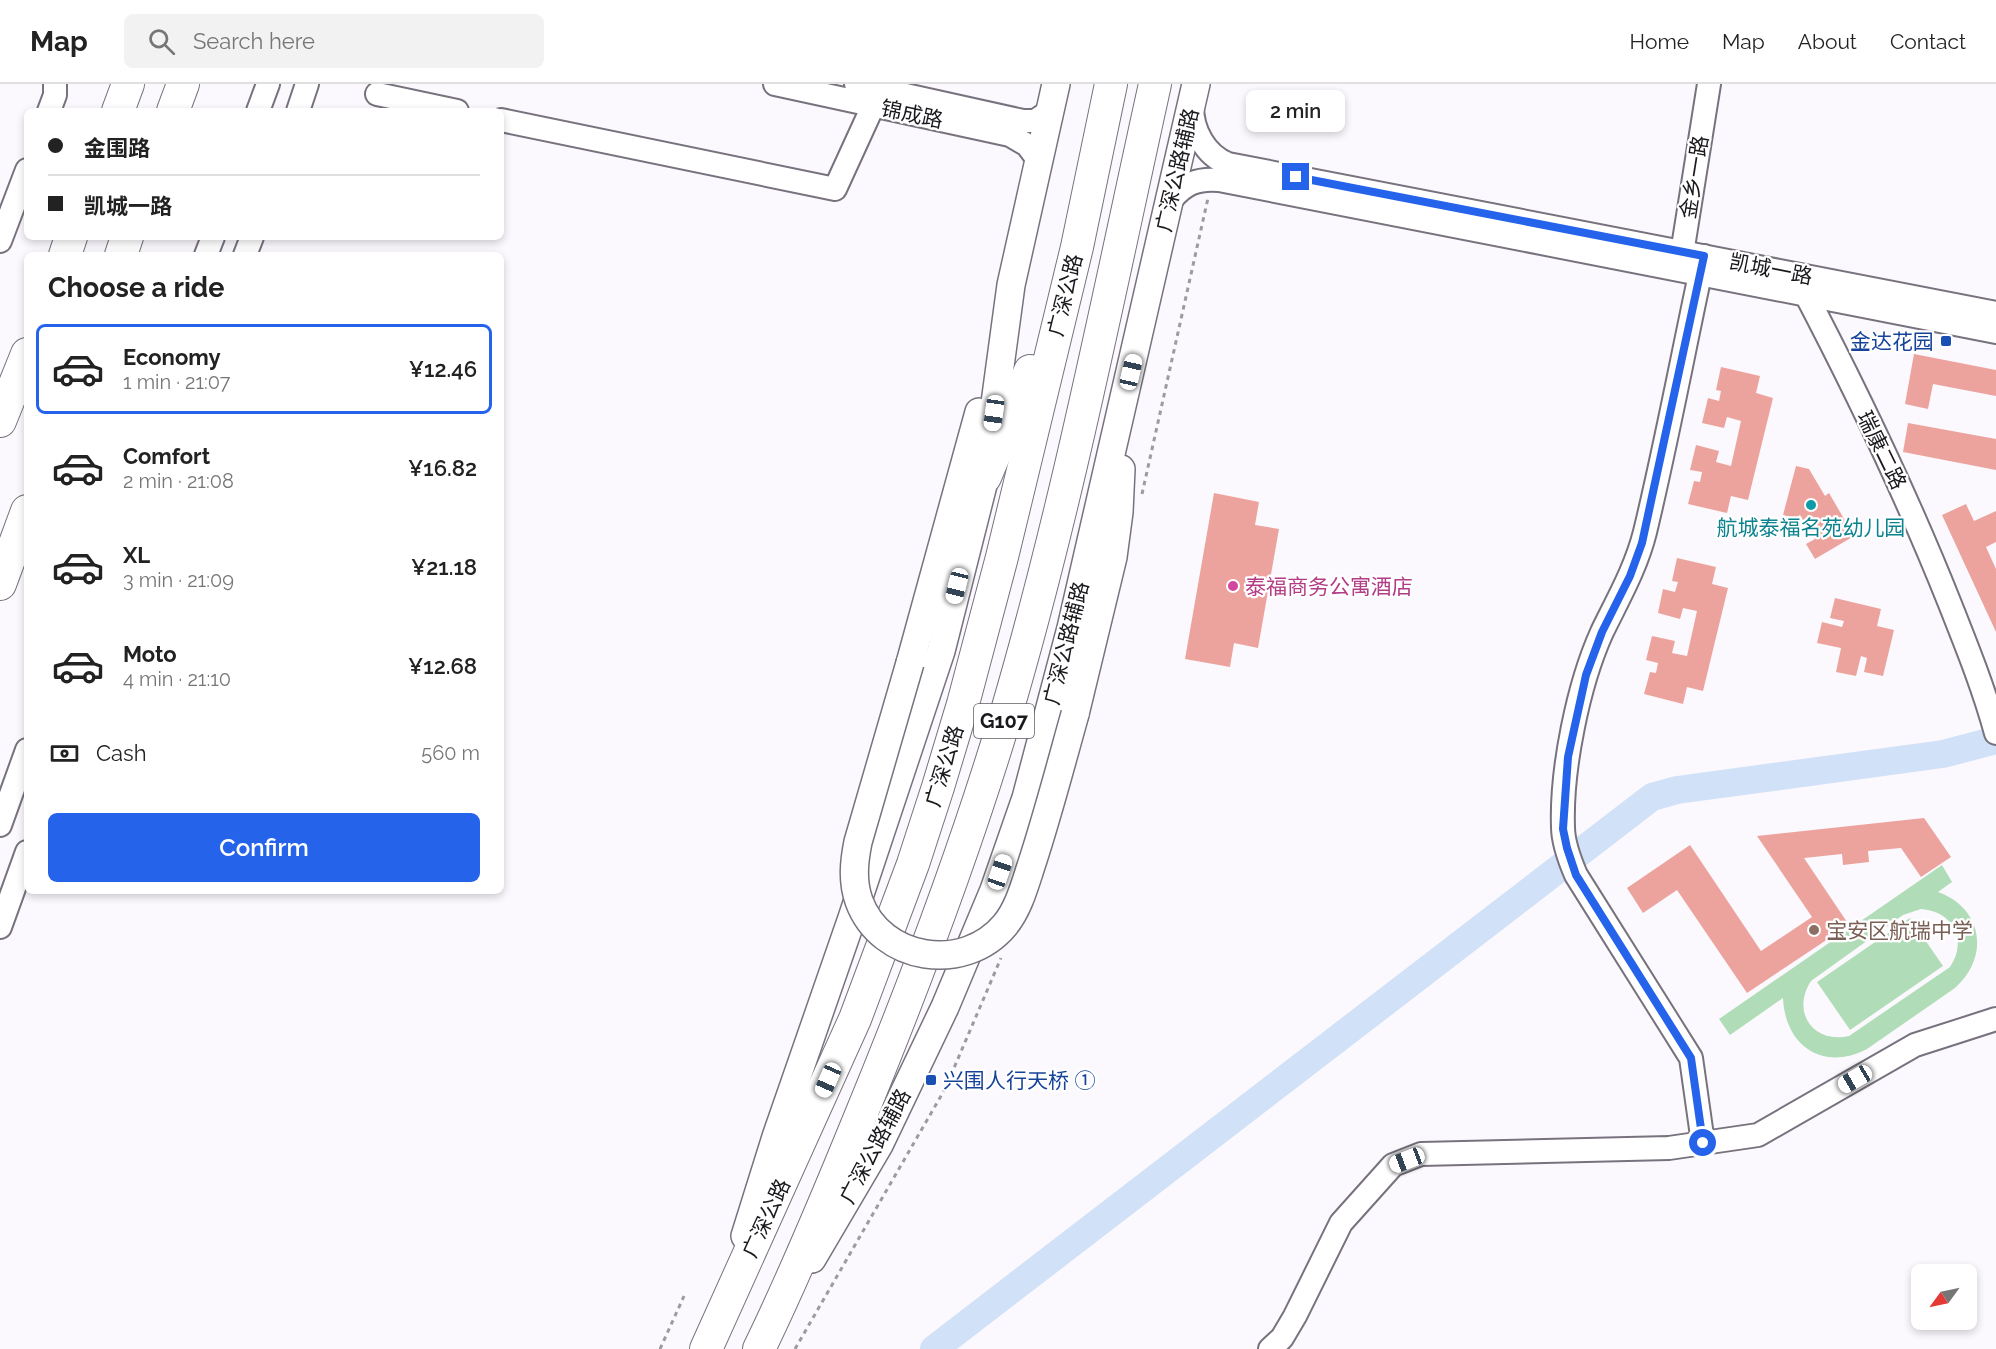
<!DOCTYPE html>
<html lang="en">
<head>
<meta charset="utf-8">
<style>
  :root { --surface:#fff; --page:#f2f2f2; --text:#222; --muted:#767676; --line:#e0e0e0; --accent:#2563eb }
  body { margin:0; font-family:Raleway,"Noto Sans SC",sans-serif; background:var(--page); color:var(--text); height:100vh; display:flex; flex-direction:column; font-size:22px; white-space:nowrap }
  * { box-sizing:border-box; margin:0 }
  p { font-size:20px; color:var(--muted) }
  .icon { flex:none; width:33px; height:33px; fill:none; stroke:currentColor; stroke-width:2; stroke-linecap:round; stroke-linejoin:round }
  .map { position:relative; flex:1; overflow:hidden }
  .drawer { position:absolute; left:24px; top:168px; width:480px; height:642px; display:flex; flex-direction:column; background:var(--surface); border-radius:9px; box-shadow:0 3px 9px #0003 }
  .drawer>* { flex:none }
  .banner { position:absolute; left:24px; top:24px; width:480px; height:132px; border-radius:9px; box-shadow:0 3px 9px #0003; display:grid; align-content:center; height:132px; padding:0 24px; background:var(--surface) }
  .needle { width:39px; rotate:237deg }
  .controls { position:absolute; left:1911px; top:1180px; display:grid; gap:12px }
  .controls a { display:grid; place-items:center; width:66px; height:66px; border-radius:9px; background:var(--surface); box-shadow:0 3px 9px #0003; font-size:30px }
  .end { position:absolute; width:27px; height:27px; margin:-14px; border:8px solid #2563eb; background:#fff; box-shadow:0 0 0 3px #fff }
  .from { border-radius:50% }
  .bubble { position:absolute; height:42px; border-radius:9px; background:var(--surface); box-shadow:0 3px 9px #0003; font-size:20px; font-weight:600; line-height:42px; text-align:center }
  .car { position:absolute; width:18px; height:36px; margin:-18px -9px; border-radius:8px; box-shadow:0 0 4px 2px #0007; background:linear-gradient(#fff 24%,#345 0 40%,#fff 0 76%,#345 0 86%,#fff 0) }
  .banner b { display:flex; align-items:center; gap:21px; height:57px; font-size:22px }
  .banner b+b { border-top:2px solid var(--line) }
  .banner i { width:15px; height:15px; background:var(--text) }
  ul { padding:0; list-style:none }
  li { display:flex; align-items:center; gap:18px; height:90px; margin:0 12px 9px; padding:0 12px; border:3px solid transparent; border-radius:9px }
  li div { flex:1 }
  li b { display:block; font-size:22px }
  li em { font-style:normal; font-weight:600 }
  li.current { border-color:var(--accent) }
  li>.icon { width:54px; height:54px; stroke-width:1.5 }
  h2 { padding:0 24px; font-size:27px; line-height:72px }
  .pay { display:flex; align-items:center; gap:15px; height:66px; padding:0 24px; font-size:22px }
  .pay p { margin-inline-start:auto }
  .primary-button { display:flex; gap:12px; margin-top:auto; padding:12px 24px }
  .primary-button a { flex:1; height:69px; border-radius:9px; background:var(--accent); color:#fff; font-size:24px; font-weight:600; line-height:69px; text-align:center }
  header { display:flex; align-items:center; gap:36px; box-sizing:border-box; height:84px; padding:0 30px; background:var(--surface); border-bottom:2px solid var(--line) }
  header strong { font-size:28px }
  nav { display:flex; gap:33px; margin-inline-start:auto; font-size:21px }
  .search { width:420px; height:54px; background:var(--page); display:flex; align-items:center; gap:15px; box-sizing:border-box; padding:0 21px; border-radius:9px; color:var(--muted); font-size:22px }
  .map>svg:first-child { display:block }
</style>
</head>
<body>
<header>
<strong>Map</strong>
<div class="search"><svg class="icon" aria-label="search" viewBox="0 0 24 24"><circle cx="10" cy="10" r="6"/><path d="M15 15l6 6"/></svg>Search here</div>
<nav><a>Home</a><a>Map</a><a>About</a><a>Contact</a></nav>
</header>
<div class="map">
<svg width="1996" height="1265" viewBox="0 0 1996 1265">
  <rect width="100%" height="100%" fill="#fbf9fe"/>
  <!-- green -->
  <g fill="#b0ddb8" fill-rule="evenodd">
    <path d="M1942,781L1952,798L1938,808C1983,824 1990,873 1955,904L1867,965C1823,988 1785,962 1783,914L1730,951L1719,935ZM1921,825C1953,827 1968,856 1950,883L1849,952C1813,960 1791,928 1811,897L1903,831Z"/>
    <path d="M1910,834L1943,882L1850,946L1817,898Z"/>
  </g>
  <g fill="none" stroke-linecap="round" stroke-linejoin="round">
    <!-- river -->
    <path stroke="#d1e1f7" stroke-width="28" d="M934,1265L1652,713L1677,706L1943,670L1996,656"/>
  </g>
  <!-- building -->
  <g fill="#eda39d">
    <path d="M1914,270L1996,286V312L1933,300L1928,325L1905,320Z"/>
    <path d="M1721,283L1760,292L1756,309L1773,314L1748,416L1731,412L1727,429L1688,420L1694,397L1700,398L1702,388L1690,386L1696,361L1719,367L1716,378L1731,382L1741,337L1727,333L1724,344L1702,339L1708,314L1719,317L1721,307L1716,306Z"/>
    <path d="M1908,339L1996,355V386L1903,368Z"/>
    <path d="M1796,382L1809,385L1825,412L1829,409L1854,452L1815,475L1806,460L1815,455L1800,431L1795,434L1783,431Z"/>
    <path d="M1214,409L1259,418L1255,441L1279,445L1258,564L1234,559L1230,583L1185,575Z"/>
    <path d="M1966,420L1974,437L1996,427V458L1986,463L1996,485V548L1942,431Z"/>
    <path d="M1677,474L1716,483L1712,500L1728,504L1703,607L1687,603L1683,620L1644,610L1650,588L1656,589L1658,579L1646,576L1652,552L1675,557L1672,569L1687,572L1697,527L1683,524L1680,535L1658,529L1663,505L1675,508L1678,498L1672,497Z"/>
    <path d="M1835,514L1881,525L1877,542L1894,546L1883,592L1864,588L1867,574L1861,572L1856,592L1836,588L1841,564L1817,559L1822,538L1842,543L1844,537L1830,534Z"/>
    <path d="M1924,734L1951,773L1921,793L1901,764L1868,767L1869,778L1843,781L1842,770L1804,774L1849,841L1747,909L1677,806L1643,829L1627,804L1690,761L1761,867L1812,833L1757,752Z"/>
  </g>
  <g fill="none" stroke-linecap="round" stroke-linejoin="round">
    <!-- minor casing -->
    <g stroke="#78727e" stroke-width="26">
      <g id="minor">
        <path d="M775,0L1010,51L1027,61L1039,77"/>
        <path d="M856,0L1023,37H1035L1050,27"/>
        <path d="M377,10L457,27"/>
        <path d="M1192,22C1192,46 1205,71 1228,80L1996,229"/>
        <path d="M49,27L55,11V0"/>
        <path d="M258,27L268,0"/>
        <path d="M298,27L307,0"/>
        <path d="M501,36L835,105L873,22"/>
        <path d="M1171,116C1184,100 1197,94 1219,96L1996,248"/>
        <path d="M0,157L27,86"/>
        <path d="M206,171L213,153"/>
        <path d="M245,171L252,153"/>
        <path d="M1680,182L1709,0"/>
        <path d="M1802,203C1856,306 1907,412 1950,520C1967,563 1984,605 1996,649"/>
        <path d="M0,741L27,666"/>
        <path d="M0,843L27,768"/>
        <path d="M1703,1059L1691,974L1576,791C1570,777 1563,759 1563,743C1561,686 1578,601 1602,548C1618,515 1636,484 1645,448C1667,357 1684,264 1704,172"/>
        <path d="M1270,1265L1282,1254L1295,1232L1341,1139L1393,1081L1421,1070L1669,1064L1758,1051L1915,961L1996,935"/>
      </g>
    </g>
    <!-- major casing -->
    <g stroke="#78727e" stroke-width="30">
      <g id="major">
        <path d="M910,579L979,328"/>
        <path d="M1075,630L1113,473L1119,428L1121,385"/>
        <path d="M745,1152L776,1053L852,834L941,567L985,393L1011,201L1056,0"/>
        <path d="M812,1175L879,1061L945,923L994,806L1026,714L1071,544L1196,0"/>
      </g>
    </g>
    <!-- highway casing -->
    <g stroke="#78727e" stroke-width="34">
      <g id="highway">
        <path d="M118,27L128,0"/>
        <path d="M173,27L183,0"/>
        <path d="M65,171L71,153"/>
        <path d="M121,171L127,153"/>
        <path d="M0,337L27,270"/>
        <path d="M985,393L1030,287"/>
        <path d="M0,500L27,427"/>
        <path d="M706,1265L855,935L913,780L938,703L963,620L1002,473L1077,163L1111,0"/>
        <path d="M759,1265C795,1191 827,1114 858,1038C912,907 963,773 1004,637C1066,428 1108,213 1155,0"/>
      </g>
    </g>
    <!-- path -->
    <g stroke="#9d9ba0" stroke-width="3" stroke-dasharray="4.5 4.5" stroke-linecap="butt">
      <path d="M1142,410L1208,114"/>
      <path d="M660,1265L684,1212"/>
      <path d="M795,1265L945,1005L1001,874"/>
    </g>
    <!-- minor -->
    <use href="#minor" stroke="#fff" stroke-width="22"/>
    <!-- major -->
    <use href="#major" stroke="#fff" stroke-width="27"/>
    <!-- highway -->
    <use href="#highway" stroke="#fff" stroke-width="32"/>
    <!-- major-bridge casing -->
    <g stroke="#78727e" stroke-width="30" stroke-linecap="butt">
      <path id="major-bridge" d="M910,579L858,758C854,778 852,797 859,817C881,877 964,890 1005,841C1019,824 1025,800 1032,779C1048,730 1061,680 1075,630"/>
    </g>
    <!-- major-bridge -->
    <use href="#major-bridge" stroke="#fff" stroke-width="27"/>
  </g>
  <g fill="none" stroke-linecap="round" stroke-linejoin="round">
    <!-- route -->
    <path stroke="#2563eb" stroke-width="8" d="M1296,93L1704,172L1642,459L1630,492L1602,548L1586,591L1568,673L1563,745L1567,764L1576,791L1691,974L1703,1059"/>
  </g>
  <!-- markers -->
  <g fill="#1a4fb4" stroke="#fff" stroke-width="2">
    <rect x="1940" y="251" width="12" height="12" rx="3"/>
    <rect x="925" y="990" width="12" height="12" rx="3"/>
  </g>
  <circle fill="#0f9aa8" stroke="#fff" stroke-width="2" cx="1811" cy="421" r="6"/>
  <circle fill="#d1479c" stroke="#fff" stroke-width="2" cx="1233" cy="502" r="6"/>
  <circle fill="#8d6e63" stroke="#fff" stroke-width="2" cx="1814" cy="846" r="6"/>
  <g text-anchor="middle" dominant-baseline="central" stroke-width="4.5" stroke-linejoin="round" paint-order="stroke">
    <!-- shield labels -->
    <rect fill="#fff" stroke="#5f5d61" stroke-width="1.5" x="974" y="620" width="60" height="34" rx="4.5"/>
    <g font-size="20" font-weight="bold" fill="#1a181d">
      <text x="1004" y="637">G107</text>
    </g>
    <!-- street labels -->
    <g font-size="21" fill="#1a181d" stroke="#fff">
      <text transform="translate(912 30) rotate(12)">锦成路</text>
      <text transform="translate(1177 86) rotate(-77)">广深公路辅路</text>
      <text transform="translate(1694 93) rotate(-81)">金乡一路</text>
      <text transform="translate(1771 185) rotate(11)">凯城一路</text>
      <text transform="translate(1065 211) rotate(-76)">广深公路</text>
      <text transform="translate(1882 366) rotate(64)">瑞康二路</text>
      <text transform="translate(1066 559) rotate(-76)">广深公路辅路</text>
      <text transform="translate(944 682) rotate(-73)">广深公路</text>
      <text transform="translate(875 1062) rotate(-62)">广深公路辅路</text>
      <text transform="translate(766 1134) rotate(-65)">广深公路</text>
    </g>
    <!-- transit labels -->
    <g font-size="21" fill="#164399" stroke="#fff" text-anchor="end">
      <text x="1934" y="257">金达花园</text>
      <text x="943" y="996" text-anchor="start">兴围人行天桥 ①</text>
    </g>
    <!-- culture labels -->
    <g font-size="21" fill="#0d838f" stroke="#fff">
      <text x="1811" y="443">航城泰福名苑幼儿园</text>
    </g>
    <!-- hotel labels -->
    <g font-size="21" fill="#b23c85" stroke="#fff" text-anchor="start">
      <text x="1245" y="502">泰福商务公寓酒店</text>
    </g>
    <!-- education labels -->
    <g font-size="21" fill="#785e54" stroke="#fff" text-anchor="start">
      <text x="1826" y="846">宝安区航瑞中学</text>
    </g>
  </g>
</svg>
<div class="controls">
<a><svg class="needle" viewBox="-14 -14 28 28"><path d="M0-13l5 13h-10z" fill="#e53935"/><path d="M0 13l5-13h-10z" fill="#767676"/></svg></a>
</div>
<i class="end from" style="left:1703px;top:1059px"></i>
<i class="end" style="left:1296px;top:93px"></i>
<div class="bubble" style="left:1246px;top:6px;width:99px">2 min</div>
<i class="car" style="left:1131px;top:288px;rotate:13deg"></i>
<i class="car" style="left:994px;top:329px;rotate:188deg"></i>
<i class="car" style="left:957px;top:502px;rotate:194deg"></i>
<i class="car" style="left:1000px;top:788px;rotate:19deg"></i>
<i class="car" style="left:1855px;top:995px;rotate:240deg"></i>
<i class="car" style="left:828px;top:996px;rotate:204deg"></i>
<i class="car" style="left:1407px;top:1076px;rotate:249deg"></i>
<div class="banner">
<b><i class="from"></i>金围路</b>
<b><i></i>凯城一路</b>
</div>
<section class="drawer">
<h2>Choose a ride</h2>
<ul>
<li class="current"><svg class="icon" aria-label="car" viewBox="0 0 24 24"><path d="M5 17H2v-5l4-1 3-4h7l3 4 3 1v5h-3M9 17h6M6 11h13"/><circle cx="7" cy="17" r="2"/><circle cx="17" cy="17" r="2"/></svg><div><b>Economy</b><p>1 min · 21:07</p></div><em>¥12.46</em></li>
<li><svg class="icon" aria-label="car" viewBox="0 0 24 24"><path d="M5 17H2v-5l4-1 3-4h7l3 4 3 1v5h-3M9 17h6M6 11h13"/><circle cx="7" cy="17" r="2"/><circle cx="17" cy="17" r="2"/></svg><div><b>Comfort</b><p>2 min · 21:08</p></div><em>¥16.82</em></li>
<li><svg class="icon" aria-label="car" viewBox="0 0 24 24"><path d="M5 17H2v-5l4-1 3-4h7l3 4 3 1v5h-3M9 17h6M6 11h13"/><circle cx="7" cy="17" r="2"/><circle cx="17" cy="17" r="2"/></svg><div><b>XL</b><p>3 min · 21:09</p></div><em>¥21.18</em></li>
<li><svg class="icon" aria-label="car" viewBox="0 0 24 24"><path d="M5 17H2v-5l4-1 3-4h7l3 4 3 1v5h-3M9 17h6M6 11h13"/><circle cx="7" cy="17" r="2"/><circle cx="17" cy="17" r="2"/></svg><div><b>Moto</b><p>4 min · 21:10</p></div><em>¥12.68</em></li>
</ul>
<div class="pay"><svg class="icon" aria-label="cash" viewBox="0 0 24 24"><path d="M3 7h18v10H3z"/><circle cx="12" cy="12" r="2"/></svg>Cash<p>560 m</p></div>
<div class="primary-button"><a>Confirm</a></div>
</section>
</div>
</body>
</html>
